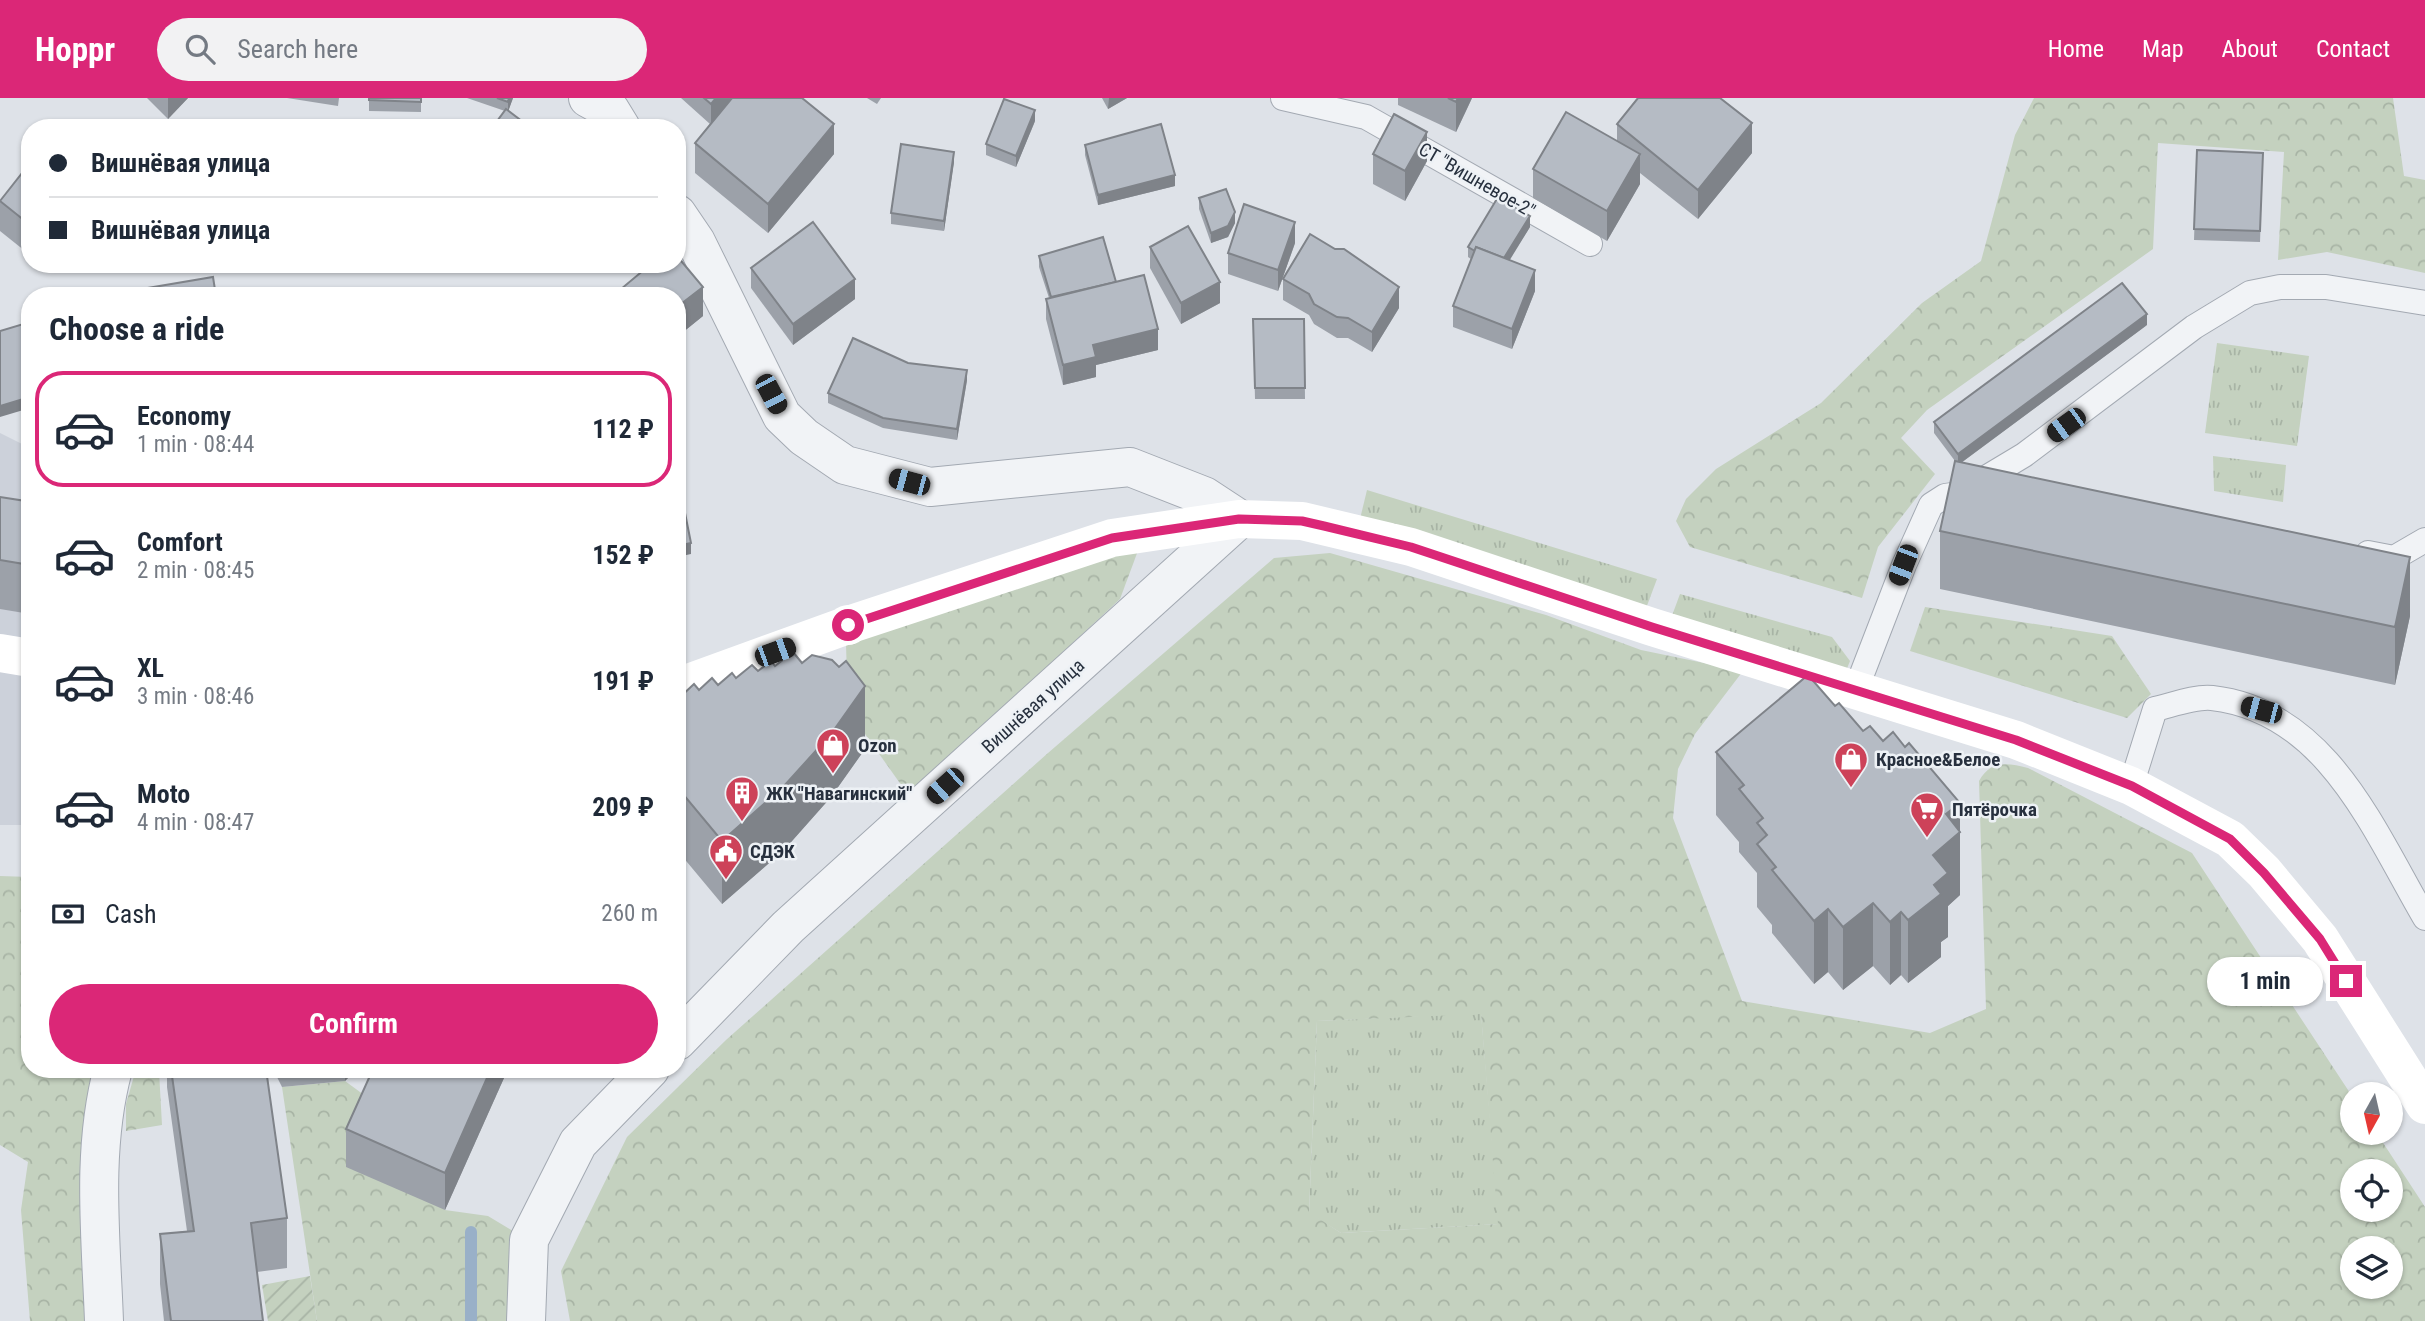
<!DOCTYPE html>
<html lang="en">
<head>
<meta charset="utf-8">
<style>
  :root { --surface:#fff; --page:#f2f2f3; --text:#1f2937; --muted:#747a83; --line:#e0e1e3; --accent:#db2777 }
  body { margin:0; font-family:"Roboto Condensed",sans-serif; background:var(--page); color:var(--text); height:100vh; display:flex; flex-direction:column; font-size:26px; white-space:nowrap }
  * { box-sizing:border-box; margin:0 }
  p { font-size:23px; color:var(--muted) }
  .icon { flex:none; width:38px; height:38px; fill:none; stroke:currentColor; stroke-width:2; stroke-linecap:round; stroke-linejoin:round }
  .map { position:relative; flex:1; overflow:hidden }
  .drawer { position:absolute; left:21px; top:189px; width:665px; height:791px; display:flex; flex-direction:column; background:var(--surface); border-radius:28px; box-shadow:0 2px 5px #0004 }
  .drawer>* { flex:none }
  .guide { position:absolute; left:21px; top:21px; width:665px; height:154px; border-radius:28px; box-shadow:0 2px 5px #0004; display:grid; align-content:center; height:154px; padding:0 28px; background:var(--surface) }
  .needle { width:46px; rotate:188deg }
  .buttons { position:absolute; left:2340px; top:984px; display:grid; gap:14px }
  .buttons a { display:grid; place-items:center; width:63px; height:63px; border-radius:50%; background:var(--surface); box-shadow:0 2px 5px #0004; font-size:35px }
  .end { position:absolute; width:32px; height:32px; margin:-16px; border:9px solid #db2777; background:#fff; box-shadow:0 0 0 4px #fff }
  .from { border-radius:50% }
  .bubble { position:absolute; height:49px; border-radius:24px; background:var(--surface); box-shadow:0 2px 5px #0004; font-size:23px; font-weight:700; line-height:49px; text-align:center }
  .car { position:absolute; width:21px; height:42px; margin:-21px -10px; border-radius:9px; box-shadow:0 0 5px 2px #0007; background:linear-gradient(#222 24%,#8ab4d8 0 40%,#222 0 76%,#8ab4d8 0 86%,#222 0) }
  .guide b { display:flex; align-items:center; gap:24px; height:66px; font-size:26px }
  .guide b+b { border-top:2px solid var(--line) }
  .guide i { width:18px; height:18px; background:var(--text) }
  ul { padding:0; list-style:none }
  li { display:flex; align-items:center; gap:21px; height:116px; margin:0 14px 10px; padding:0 14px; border:4px solid transparent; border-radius:28px }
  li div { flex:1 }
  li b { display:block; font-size:26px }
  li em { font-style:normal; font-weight:700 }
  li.current { border-color:var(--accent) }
  li>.icon { width:63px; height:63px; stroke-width:1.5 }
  h2 { padding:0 28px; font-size:32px; line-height:84px }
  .pay { display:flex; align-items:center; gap:18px; height:77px; padding:0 28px; font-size:26px }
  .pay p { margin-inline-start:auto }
  .button { display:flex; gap:14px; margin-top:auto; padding:14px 28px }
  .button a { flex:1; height:80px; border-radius:42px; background:var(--accent); color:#fff; font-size:28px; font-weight:700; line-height:80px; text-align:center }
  header { display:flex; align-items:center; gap:42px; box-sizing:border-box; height:98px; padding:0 35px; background:var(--accent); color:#fff }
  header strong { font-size:33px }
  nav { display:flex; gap:38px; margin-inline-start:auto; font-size:24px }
  .search { width:490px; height:63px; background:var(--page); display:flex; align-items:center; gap:18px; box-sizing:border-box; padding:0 24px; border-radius:38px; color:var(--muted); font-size:26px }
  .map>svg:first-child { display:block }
</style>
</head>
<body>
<header>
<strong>Hoppr</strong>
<div class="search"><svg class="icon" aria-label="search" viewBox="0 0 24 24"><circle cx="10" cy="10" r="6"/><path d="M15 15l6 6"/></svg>Search here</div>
<nav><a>Home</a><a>Map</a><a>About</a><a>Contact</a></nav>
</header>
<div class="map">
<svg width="2425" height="1223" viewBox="0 0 2425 1223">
  <defs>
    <pattern id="grass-tufts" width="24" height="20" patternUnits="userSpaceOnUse" patternTransform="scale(1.75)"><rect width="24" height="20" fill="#c4d1bf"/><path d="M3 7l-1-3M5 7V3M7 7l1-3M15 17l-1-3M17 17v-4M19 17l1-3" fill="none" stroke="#a8b4a5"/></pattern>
    <pattern id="forest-crowns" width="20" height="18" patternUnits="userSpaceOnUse" patternTransform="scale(1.75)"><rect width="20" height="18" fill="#c4d1bf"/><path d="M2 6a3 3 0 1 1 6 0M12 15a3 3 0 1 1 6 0" fill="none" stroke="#a8b4a5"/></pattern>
    <pattern id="garden-furrows" width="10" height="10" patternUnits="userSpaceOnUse" patternTransform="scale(1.75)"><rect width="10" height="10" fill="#c4d1bf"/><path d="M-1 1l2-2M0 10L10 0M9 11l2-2" fill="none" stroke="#a8b4a5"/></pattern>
  </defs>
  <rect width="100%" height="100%" fill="#dee2e8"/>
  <!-- built -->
  <path fill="#ccd1da" d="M0,335L30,350V727H0Z"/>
  <!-- grass -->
  <g fill="url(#grass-tufts)">
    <path d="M2217,245L2309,258L2297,348L2205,335Z"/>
    <path d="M2213,358L2286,367L2283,404L2214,393Z"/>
    <path d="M1367,392L1657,481L1645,513L1360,421Z"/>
    <path d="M1680,496L1832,539L1850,563L1844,578L1670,523Z"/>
    <path d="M1481,915L1499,1126L1341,1135L1309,1115L1317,923Z"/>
  </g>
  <!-- forest -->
  <g fill="url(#forest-crowns)" fill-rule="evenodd">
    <path d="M2034,0H2393L2404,78L2425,82V175L2327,154L2278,162L2284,54L2158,45L2153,151L1927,312L1901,340L1935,376L1878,449L1862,500L1690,449L1676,423L1686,401L1716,371L1821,305L1922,205L1981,163L2015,37Z"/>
    <path d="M1139,450L1120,501L909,698L848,612L846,546Z"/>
    <path d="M1330,455L1546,517L1641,552L1743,573L1695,636L1678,671L1673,720L1742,903L1930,935L1986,911L1979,683C1991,662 2007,665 2028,670L2192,755L2352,998V1034H2376L2425,1109V1223H570L561,1173L627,1039L726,942L1048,655L1274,460ZM1481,916L1498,1126L1341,1135L1309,1114L1317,923ZM2352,1073H2390V1111H2352ZM2352,1150H2390V1188H2352Z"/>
    <path d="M1925,509L2112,538L2151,596L2127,620L1910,553Z"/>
    <path d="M0,778L30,779V971H99L86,1006L85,1109L92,1223H30L21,1112L28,1064L0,1047Z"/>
    <path d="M136,971H175L159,973L162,1027L126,1033V1006Z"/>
    <path d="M345,983L375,1005L445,1112L488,1118L526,1141L524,1223H317L282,989Z"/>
  </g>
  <!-- garden -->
  <path fill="url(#garden-furrows)" d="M310,1178L317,1223H268L262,1187Z"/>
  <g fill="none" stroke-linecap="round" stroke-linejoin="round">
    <!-- stream -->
    <path stroke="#99b0c8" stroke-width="12" d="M471,1223V1134"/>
    <!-- lane casing -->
    <g stroke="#a3a9b2" stroke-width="26">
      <g id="lane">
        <path d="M1283,0L1366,19L1590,146"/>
        <path d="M2368,455L2394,460L2425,442"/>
        <path d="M1855,594L1904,467L1931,407L1945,398L1959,396L2024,357L2194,229L2250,195L2280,189H2326L2425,205"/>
        <path d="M2131,688L2155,611C2172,607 2196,598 2212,600C2327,613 2374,733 2425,820"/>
      </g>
    </g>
    <!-- street casing -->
    <g stroke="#a3a9b2" stroke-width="40">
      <g id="street">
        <path d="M588,0L610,12L621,30"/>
        <path d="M677,116L696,144L782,318L804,339L845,367L930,389L1130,369L1204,398L1239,421L788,829L677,943"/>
        <path d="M104,1223C101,1140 91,1052 113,971"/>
        <path d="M526,1223L529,1142L578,1045L650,971"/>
      </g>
    </g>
    <!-- lane -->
    <use href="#lane" stroke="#f1f3f6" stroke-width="24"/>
    <!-- street -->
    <use href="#street" stroke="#f1f3f6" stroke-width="38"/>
    <!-- secondary -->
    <g stroke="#fff" stroke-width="38">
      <path d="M0,555L30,560"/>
      <path d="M677,589L848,527L1112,440L1239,421L1302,423L1411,449L1652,529L2016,642L2131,688L2230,741L2264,774L2320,841L2425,1007"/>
    </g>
  </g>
  <!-- wall -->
  <g fill="#9ca1a9">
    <path d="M147,0H188L168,21Z"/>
    <path d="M287,0H339L338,8Z"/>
    <path d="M421,0V14L369,13V2Z"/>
    <path d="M467,0H513L508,13H505Z"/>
    <path d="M681,0H802L834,56L768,135L695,75V45L710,26Z"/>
    <path d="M867,0H881L877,6Z"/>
    <path d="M1102,0H1127L1108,11Z"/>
    <path d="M1398,0H1472L1456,34L1398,7Z"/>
    <path d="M1035,23L1016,69L986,57V46Z"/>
    <path d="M1617,26L1752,55L1698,121L1640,75V86L1607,143L1533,100V71L1617,43Z"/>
    <path d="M1085,47L1175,88L1098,107L1085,57Z"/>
    <path d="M2197,52L2263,55L2260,144L2194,142Z"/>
    <path d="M1373,56L1427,63L1405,103L1373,86Z"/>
    <path d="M954,64L944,133L891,126V115Z"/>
    <path d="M30,65V157L0,133V103Z"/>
    <path d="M1199,100L1235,125L1228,139L1211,145L1199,111Z"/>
    <path d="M1530,129L1509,162L1535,193L1512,251L1453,229V208L1471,161L1468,159V149Z"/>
    <path d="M1295,145L1278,193L1228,176V155Z"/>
    <path d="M1150,149L1220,205L1181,226L1150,170Z"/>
    <path d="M677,158L703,189V218L677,239V198H621V191L651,166H677Z"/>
    <path d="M1039,158L1116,184L1158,252L1096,267V279L1063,287L1046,221V201L1049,200L1039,169Z"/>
    <path d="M751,170L855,201L793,247L751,190Z"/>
    <path d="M1283,181L1399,210L1372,254L1348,240H1337L1314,226L1309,217L1283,202Z"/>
    <path d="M1253,221H1304L1305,301H1255Z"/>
    <path d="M2147,227L1961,365L2410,518L2395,587L1940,491V433L1955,363L1934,335V324Z"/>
    <path d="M908,265L967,282L957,342L883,330L828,305V295Z"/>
    <path d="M30,383V516L0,511V399L26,403Z"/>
    <path d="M775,568L865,651L831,699L784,752L722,806L677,752V599L678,601L699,592Z"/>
    <path d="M1835,608L1863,633L1960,733V797L1948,808V839L1941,844V859L1908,885L1901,877L1890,887L1873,868L1843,892L1828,874L1814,886L1772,835V827L1757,809V775L1739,754V744L1716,717V654Z"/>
    <path d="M167,971H266L287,1120V1170L257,1174L263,1223H164L160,1186V1136L187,1133L167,989Z"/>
    <path d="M273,971H357L345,983L282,989Z"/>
    <path d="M373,971H508L445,1112L346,1069V1031Z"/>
  </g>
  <!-- shaded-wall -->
  <g fill="#7f8389">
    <path d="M168,0H188L168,21Z"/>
    <path d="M509,0H513L508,14V4Z"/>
    <path d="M716,0H735L711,27V6Z"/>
    <path d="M1109,0H1127L1108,11Z"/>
    <path d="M1458,0H1472L1456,34V4Z"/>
    <path d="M1035,12V23L1016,69V58Z"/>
    <path d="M1752,25V55L1698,121V92Z"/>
    <path d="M834,26V56L768,135V106Z"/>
    <path d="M1427,34V63L1405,103V73Z"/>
    <path d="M954,54V64L944,133V123Z"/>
    <path d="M1640,56V86L1607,143V113Z"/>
    <path d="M1175,77V88L1098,107V97Z"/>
    <path d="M1235,114V125L1228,139L1211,145V135Z"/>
    <path d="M1530,118V129L1500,178V167Z"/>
    <path d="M1295,124V145L1278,193V172Z"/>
    <path d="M1535,172V193L1512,251V231Z"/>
    <path d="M855,181V201L793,247V226Z"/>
    <path d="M1220,184V205L1181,226V205Z"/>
    <path d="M703,189V218L677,239V209Z"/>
    <path d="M1399,189V210L1372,254V234Z"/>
    <path d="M2147,216V227L1958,367V356Z"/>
    <path d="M1158,231V252L1096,267V279L1063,287V267L1093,247Z"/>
    <path d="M967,272V282L957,342V331Z"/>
    <path d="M30,299V310L0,319V308Z"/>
    <path d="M691,445V456L677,459V448Z"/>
    <path d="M2410,459V518L2395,587V529Z"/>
    <path d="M865,588V651L831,699L784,752L722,806V743Z"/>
    <path d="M1960,705V797L1948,808V839L1941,844V859L1908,885V822L1946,716Z"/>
    <path d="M1873,805V868L1843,892V829Z"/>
    <path d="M1828,811V874L1814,886V823Z"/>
    <path d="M1901,814V877L1890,887V824Z"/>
    <path d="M345,971H357L345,983Z"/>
    <path d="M491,971H508L445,1112V1075Z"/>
  </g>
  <!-- building -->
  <g fill="#b5bbc4" stroke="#7f8389" stroke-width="2">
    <path d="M369,0H421V4L369,2Z"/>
    <path d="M497,0H509L508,4Z"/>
    <path d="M704,0H716L711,6Z"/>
    <path d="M732,0H802L834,26L768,106L695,45Z"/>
    <path d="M1448,0H1458L1456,4Z"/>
    <path d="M1638,0H1720L1752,25L1698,92L1617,26Z"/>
    <path d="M1004,1L1035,12L1016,58L986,46Z"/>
    <path d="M506,11L531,30H492Z"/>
    <path d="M1566,14L1640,56L1607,113L1533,71Z"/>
    <path d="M1394,16L1427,34L1405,73L1373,56Z"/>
    <path d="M1161,26L1175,77L1098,97L1085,47Z"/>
    <path d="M901,46L954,54L944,123L891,115Z"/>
    <path d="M2197,52L2263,55L2260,133L2194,131Z"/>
    <path d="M30,65V127L0,103Z"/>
    <path d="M1226,91L1235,114L1228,128L1211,135L1199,100Z"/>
    <path d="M1498,99L1530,118L1504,160L1476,149L1475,153L1468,149Z"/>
    <path d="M1244,106L1295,124L1278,172L1228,155Z"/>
    <path d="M813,124L855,181L793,226L751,170Z"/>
    <path d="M1188,128L1220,184L1181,205L1150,149Z"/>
    <path d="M1310,136L1335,151H1344L1399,189L1372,234L1348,220L1337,219L1314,206L1309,196L1283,181Z"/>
    <path d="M1103,139L1116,184L1051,199L1039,158Z"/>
    <path d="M1476,149L1535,172L1512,231L1453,208Z"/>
    <path d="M677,158L703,189L677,209V198H627L621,191L651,166H677Z"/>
    <path d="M1144,177L1158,231L1093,247L1096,259L1063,267L1046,201Z"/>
    <path d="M213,179L216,198H113L112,196Z"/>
    <path d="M2122,185L2147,216L1958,356L1934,324Z"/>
    <path d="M1253,221H1304L1305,290H1255Z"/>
    <path d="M30,224V299L0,308V233Z"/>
    <path d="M853,240L908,265L967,272L957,331L883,320L828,295Z"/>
    <path d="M1955,363L2410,459L2395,529L1940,433Z"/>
    <path d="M30,383V467L0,462V399L26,403Z"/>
    <path d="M680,390L691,445L677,448V391Z"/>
    <path d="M793,554L802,565L812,557L832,562L839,569L846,563L865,588L831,636L784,688L722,743L677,689V599L678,601L694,586L699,592L712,580L718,587L732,575L736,580L752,567L758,573L771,563L775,568Z"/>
    <path d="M1808,577L1835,608L1839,605L1863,633L1870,628L1883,643L1893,634L1905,649L1909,645L1960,705L1946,716L1960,734L1933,757L1948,775L1934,787L1941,796L1908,822L1901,814L1890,824L1873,805L1843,829L1828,811L1814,823L1772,772L1776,769L1757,746L1767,737L1757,725L1763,720L1739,691L1744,687L1716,654Z"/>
    <path d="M171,971H266L287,1120L251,1125L263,1223H171L160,1136L194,1133Z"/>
    <path d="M373,971H491L445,1075L346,1031Z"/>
  </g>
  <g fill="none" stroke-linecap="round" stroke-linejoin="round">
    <!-- route -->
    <path stroke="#db2777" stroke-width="9" d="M848,527L1112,440L1239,421L1302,423L1324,428L1411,449L1652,529L2016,642L2132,688L2230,741L2264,775L2320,841L2346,883"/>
  </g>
  <!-- icons -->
  <defs>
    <g id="shop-pin" transform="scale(1.75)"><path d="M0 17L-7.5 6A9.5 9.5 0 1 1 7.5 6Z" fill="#cd4259" stroke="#edf1f5"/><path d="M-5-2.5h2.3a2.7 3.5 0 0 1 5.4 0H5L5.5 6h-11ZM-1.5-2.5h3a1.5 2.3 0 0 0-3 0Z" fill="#fff"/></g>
    <g id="building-pin" transform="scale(1.75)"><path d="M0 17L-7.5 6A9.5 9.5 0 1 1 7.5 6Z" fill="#cd4259" stroke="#edf1f5"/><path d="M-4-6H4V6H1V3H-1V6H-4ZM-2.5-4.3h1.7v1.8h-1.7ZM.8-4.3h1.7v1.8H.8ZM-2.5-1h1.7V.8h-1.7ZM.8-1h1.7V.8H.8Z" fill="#fff"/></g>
    <g id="supermarket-pin" transform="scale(1.75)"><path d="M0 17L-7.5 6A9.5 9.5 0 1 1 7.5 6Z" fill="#cd4259" stroke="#edf1f5"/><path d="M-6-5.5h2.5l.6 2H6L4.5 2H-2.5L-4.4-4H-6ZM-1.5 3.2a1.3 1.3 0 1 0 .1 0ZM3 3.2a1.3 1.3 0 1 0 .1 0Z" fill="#fff"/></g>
    <g id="civic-pin" transform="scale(1.75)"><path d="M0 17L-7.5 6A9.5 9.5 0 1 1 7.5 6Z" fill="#cd4259" stroke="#edf1f5"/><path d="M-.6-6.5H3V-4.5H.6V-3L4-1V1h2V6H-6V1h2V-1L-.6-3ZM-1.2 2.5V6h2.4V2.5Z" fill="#fff"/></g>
  </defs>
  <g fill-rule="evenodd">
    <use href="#shop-pin" x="833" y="647"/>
    <use href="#shop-pin" x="1851" y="661"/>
    <use href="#building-pin" x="742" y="695"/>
    <use href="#supermarket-pin" x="1927" y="711"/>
    <use href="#civic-pin" x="726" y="753"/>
  </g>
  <g text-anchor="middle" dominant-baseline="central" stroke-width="5" stroke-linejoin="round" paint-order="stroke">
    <!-- street labels -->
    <g font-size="19" fill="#27303e" stroke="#edf1f5">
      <text transform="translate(1477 82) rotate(30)">СТ "Вишневое-2"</text>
      <text transform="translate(1033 608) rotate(-42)">Вишнёвая улица</text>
    </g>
    <!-- poi labels -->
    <g font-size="19" font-weight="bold" fill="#27303e" stroke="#edf1f5" text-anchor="start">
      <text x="858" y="647">Ozon</text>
      <text x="1876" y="661">Красное&amp;Белое</text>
      <text x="766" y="695">ЖК "Навагинский"</text>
      <text x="1952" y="711">Пятёрочка</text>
      <text x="750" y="753">СДЭК</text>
    </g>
  </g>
</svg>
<div class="buttons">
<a><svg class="needle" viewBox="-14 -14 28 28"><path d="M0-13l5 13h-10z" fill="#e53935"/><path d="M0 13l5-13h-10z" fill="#747a83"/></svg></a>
<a><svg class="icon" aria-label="locate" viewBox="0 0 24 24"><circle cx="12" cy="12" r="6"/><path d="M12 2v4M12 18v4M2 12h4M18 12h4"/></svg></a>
<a><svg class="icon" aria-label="layers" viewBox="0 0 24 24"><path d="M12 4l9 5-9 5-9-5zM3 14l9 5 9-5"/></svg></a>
</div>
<i class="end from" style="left:848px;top:527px"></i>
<i class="end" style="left:2346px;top:883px"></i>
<div class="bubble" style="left:2207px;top:859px;width:116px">1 min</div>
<i class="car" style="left:771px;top:296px;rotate:152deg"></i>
<i class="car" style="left:2066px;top:327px;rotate:234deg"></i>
<i class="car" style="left:909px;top:384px;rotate:285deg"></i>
<i class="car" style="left:1903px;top:467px;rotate:201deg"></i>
<i class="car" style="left:775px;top:554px;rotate:70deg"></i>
<i class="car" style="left:2261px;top:612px;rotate:285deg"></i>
<i class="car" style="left:945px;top:688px;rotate:228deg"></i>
<div class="guide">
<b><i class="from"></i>Вишнёвая улица</b>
<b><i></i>Вишнёвая улица</b>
</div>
<section class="drawer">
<h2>Choose a ride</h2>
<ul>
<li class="current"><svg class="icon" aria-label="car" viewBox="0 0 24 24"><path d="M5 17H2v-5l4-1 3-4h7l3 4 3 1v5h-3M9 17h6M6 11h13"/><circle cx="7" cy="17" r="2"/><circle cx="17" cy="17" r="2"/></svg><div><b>Economy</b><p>1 min · 08:44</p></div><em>112 ₽</em></li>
<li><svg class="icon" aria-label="car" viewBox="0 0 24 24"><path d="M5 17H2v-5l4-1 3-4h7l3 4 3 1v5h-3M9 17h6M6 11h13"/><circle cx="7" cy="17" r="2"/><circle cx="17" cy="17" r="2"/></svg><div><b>Comfort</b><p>2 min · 08:45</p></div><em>152 ₽</em></li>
<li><svg class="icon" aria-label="car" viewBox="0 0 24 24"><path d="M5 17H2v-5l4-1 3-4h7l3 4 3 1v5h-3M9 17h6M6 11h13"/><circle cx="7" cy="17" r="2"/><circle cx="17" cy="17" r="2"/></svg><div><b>XL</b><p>3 min · 08:46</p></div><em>191 ₽</em></li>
<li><svg class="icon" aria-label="car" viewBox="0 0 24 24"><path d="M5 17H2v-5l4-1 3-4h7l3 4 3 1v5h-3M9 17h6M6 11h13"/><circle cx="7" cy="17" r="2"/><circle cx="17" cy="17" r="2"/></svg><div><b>Moto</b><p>4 min · 08:47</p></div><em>209 ₽</em></li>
</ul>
<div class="pay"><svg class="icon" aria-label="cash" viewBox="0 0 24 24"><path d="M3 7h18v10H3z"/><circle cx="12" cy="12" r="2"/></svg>Cash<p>260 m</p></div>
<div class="button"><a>Confirm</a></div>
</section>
</div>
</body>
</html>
